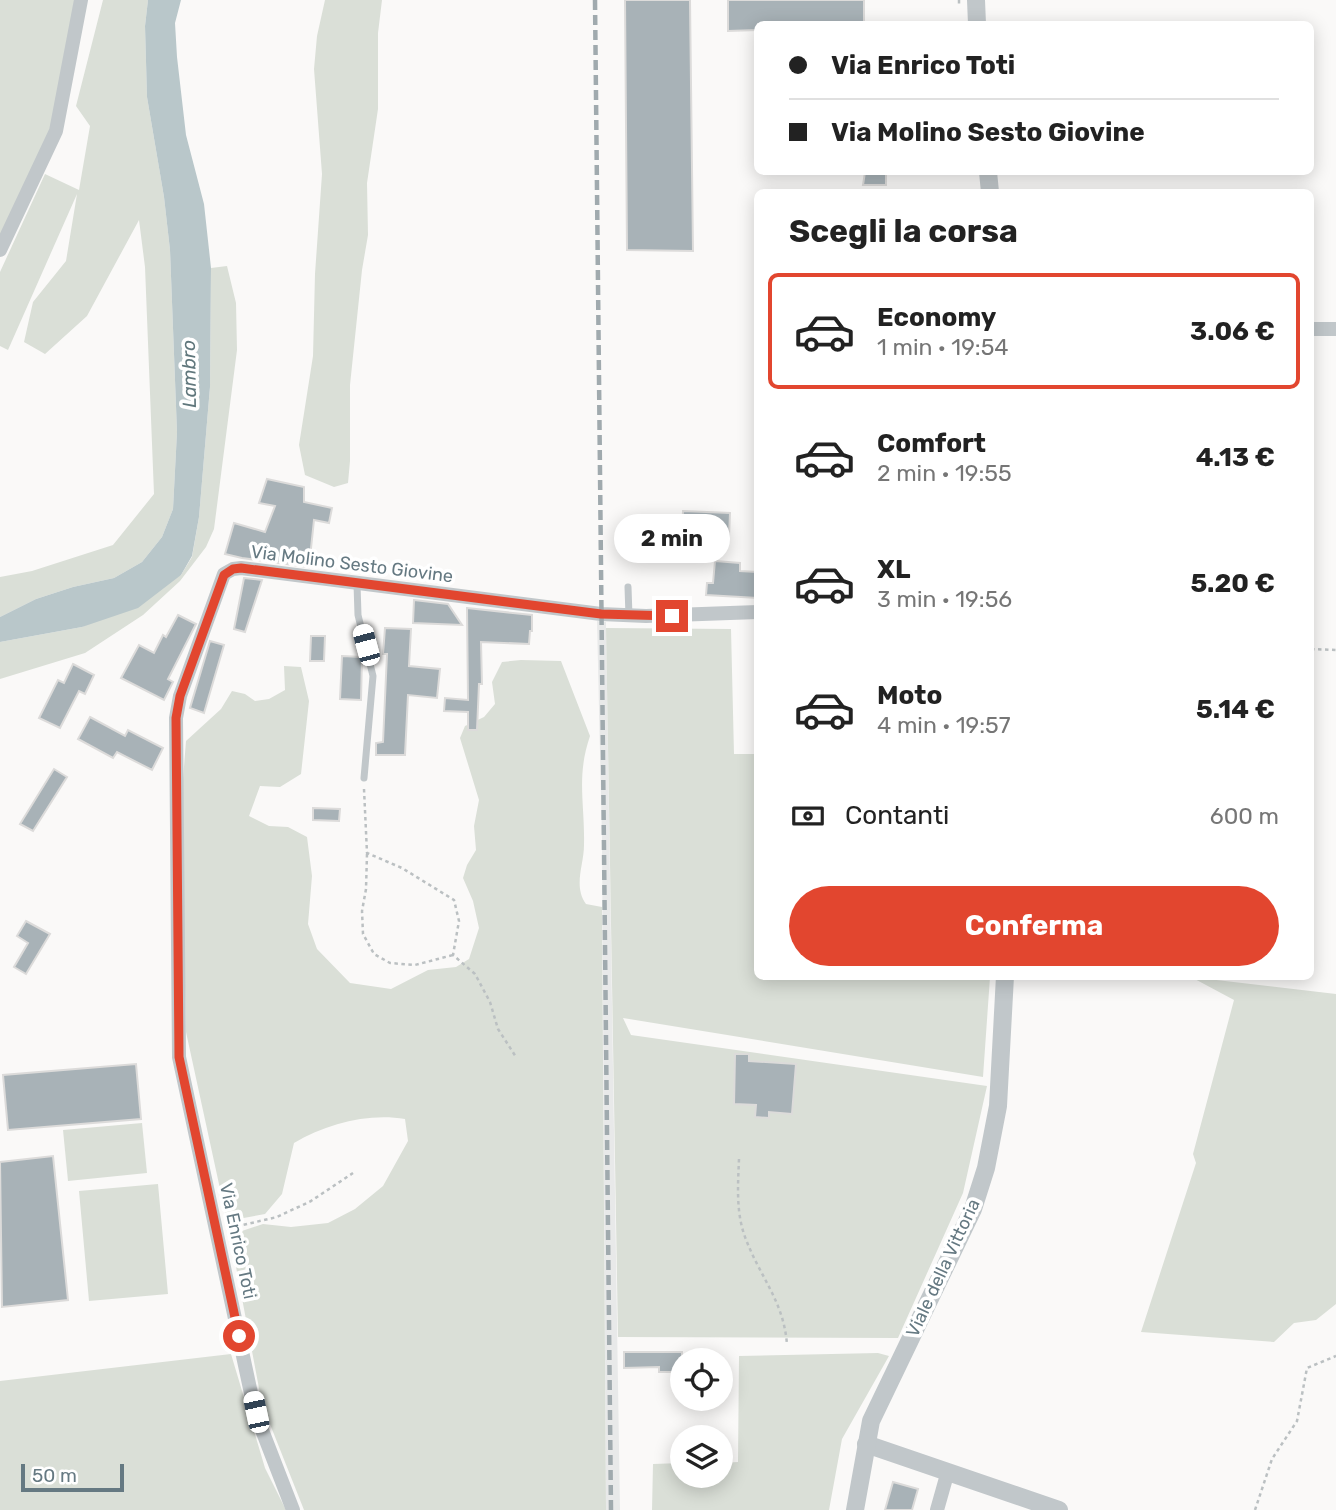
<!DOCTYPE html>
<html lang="it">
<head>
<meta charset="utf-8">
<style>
  :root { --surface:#fff; --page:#f2f2f2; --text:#222; --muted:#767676; --line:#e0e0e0; --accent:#e2462f }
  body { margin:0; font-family:Rubik,sans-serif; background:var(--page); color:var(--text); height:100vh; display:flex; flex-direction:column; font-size:26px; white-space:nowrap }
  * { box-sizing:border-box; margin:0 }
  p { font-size:23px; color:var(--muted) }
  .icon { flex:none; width:38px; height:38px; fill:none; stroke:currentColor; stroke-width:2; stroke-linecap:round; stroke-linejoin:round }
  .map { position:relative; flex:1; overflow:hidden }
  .sheet { position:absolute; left:754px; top:189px; width:560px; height:791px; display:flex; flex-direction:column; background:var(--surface); border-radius:10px; box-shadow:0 4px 18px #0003 }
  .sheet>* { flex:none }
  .hud { position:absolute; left:754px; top:21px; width:560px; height:154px; border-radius:10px; box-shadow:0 4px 18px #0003; display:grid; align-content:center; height:154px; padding:0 35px; background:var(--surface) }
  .controls { position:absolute; left:670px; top:1348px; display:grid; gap:14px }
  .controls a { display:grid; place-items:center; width:63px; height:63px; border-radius:50%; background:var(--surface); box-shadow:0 4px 18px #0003; font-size:35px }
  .scale { position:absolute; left:21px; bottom:18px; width:103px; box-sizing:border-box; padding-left:7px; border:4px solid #657982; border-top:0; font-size:19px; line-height:24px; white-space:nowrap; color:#657982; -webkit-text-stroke:5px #fff; paint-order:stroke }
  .end { position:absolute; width:32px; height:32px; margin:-16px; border:9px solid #e2462f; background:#fff; box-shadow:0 0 0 4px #fff }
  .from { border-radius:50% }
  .bubble { position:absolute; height:49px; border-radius:24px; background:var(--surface); box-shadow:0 4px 18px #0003; font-size:23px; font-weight:700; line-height:49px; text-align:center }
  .car { position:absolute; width:21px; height:42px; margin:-21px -10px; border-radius:9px; box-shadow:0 0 5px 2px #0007; background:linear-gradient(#fff 24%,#345 0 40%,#fff 0 76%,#345 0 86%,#fff 0) }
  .hud b { display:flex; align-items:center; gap:24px; height:66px; font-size:26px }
  .hud b+b { border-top:2px solid var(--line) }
  .hud i { width:18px; height:18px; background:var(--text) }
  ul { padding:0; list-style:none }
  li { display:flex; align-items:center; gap:21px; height:116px; margin:0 14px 10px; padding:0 21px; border:4px solid transparent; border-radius:10px }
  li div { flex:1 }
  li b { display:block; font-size:26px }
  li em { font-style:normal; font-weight:700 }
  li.on { border-color:var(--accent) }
  li>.icon { width:63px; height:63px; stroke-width:1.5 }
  h2 { padding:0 35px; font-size:32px; line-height:84px }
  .pay { display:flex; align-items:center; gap:18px; height:77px; padding:0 35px; font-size:26px }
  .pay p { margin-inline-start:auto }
  .primary-button { display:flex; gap:14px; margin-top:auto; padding:14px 35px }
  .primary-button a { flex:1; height:80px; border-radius:42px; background:var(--accent); color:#fff; font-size:28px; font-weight:700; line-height:80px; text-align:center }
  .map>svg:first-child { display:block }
</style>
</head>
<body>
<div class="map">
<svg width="1336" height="1510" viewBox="0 0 1336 1510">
  <rect width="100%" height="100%" fill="#faf9f8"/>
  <!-- built -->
  <path fill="#e8e9e9" d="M597,621L606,622V628L620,1510H606L602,840Z"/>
  <!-- green -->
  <g fill="#dadfd7">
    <path d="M0,0H76L51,130L0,237Z"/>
    <path d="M103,0H148L145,26L147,97L164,197L170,250L177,432L173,509L162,537L142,562L114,578L73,587L36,599L0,617V577L32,571L113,545L154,494L145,267L139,220L87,316L45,354L24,342L33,302L66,261L77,194L8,350L0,346V272L45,174L79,190L90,126L76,106Z"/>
    <path d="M325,0H382L378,33V109L367,183L368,235L362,270L350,385V461L348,483L334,487L305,475L299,445L313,356L315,274L322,174L314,69L317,36Z"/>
    <path d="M227,266L236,303L237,350L214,529L206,547L180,581L143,615L85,653L0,679V642L82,627L181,575L192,557L199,517L210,387L211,268Z"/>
    <path d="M606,628L731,629L734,754H758V976L990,977L983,1077L623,1018L631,1035L987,1086L963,1193L898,1338L618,1337Z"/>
    <path d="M521,660L561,661L590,736C576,777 585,803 584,845C584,865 573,886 586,904L602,907L606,1510H304L262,1404L230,1235L263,1224L291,1227L328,1223L355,1209L383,1186L408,1141L405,1119C367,1113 327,1124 294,1143L282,1194L265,1214L227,1221L186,1032L181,805L186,741L221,709L232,691L245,694L255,701L269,699L285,690L284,666L301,667L309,701L301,774L280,787L260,786L249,816L269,826L288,827L307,837L312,876L308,924L317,949L350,983L391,989L428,970L456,967L469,959L479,928L473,901L463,878L467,865L476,850L474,826L479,800L460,738L465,726L484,717L495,704L492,682L502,662Z"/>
    <path d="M1191,977L1336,994V1304L1316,1320L1294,1323L1274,1342L1141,1332L1196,1163L1193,1154L1234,1000Z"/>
    <path d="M142,1123L147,1173L68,1181L63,1130Z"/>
    <path d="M158,1184L168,1294L89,1301L79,1191Z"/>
    <path d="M878,1353L889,1356L842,1439L829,1510H652L653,1464L682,1463V1475H721V1463L738,1462L739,1356Z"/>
    <path d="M231,1354L265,1468L286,1510H0V1381Z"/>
  </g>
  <!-- water -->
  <path fill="#b9c7ca" d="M148,0H181L175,23L177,57L186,135L204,204L211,268L210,387L199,517L192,556L181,575L138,608L82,627L0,642V617L36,599L73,587L114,578L142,562L162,537L173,509L177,432L170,250L164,197L147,97L145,26Z"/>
  <!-- building -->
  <g fill="#a8b2b7" stroke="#dcdbda" stroke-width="2">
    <path d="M625,0H690L693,251L627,250Z"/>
    <path d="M728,0H864V24H758V30L728,31Z"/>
    <path d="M865,172H886V185H863Z"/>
    <path d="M267,479L304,487V502L332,508L329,523L314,520L309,567L242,558L225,554L234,523L265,532L275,506L259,503Z"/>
    <path d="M683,511L730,513L729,537L682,534Z"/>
    <path d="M715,561L740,563V571L758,572V598L706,595L707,583H713Z"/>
    <path d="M244,578L262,580L245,632L234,629Z"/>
    <path d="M414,600L448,604L462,625L413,623Z"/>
    <path d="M467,608L532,615V631H530L529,644L481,642L482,684H479L477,730H468V712L444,711L445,698L468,700Z"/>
    <path d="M178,615L196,624L168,679L173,682L164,700L121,678L139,645L154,653L163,635L166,637Z"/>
    <path d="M385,628L411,629L409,666L440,669L437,698L408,695L405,755H376V743L383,742L387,654H383Z"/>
    <path d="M311,636H325L324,661H310Z"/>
    <path d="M210,641L224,645L204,713L190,708Z"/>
    <path d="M342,656L362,657L361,700L340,699Z"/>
    <path d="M73,664L94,675L85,694L79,691L60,728L39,718L58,680L64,683Z"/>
    <path d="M90,717L125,736L128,730L163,748L152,770L117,752L113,758L78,739Z"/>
    <path d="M54,769L67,777L33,831L20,824Z"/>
    <path d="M313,808L340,809L339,821L313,820Z"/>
    <path d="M26,921L50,934L26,974L14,967L28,943L17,936Z"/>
    <path d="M735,1054H749V1061L796,1064L792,1114L769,1112V1118L755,1117L756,1105L734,1104Z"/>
    <path d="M136,1064L141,1119L8,1130L3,1075Z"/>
    <path d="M53,1156L68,1300L2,1307L0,1162Z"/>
    <path d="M624,1352H682V1372H659V1367L624,1368Z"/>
    <path d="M893,1482L918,1489L912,1510H885Z"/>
  </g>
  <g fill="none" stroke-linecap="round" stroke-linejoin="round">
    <!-- path -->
    <g stroke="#bbc0c2" stroke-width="2.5" stroke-dasharray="3.5 3.5" stroke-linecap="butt">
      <path d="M959,0V7"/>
      <path d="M1311,649L1336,650"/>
      <path d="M364,789L367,853L402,868L454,900L459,921L453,955L475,974L490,1002L498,1029L516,1057"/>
      <path d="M367,854L366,889L362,911L363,934L374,954L390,963L415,965L453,955"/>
      <path d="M739,1159C738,1184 736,1210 744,1234C758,1275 784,1300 787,1345"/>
      <path d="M230,1228L277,1217L311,1201L353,1173"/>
      <path d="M1255,1510L1272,1459L1297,1421L1307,1368L1336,1356"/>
    </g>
    <!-- service -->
    <g stroke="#c1c7ca" stroke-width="7">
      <path d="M357,584L358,615L373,676L364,778"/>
      <path d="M628,587L629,616"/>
    </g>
    <!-- minor -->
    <g stroke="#c1c7ca" stroke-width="14">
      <path d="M0,250L56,131L81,0"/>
      <path d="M1311,329H1336"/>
      <path d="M293,1510L255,1412L179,1057L176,718L180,696L224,574L233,569L241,568L601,614L646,616L758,612"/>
      <path d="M937,1510L948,1471"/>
    </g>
    <!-- tertiary -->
    <g stroke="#c1c7ca" stroke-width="18">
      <path d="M976,0L977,24"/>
      <path d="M988,172L990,192"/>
      <path d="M866,1444L1059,1510"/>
      <path d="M855,1510L871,1421L973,1209L986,1168L998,1106L1005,976"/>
    </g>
    <!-- rail -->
    <path stroke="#a0aaae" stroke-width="4.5" stroke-dasharray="10 5" stroke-linecap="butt" d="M595,0L611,1510"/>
  </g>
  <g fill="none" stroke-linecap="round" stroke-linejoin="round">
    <!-- route -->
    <path stroke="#e2462f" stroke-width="9" d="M239,1336L179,1057L176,718L180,696L224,575L233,569L241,568L601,614L672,616"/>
  </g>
  <g text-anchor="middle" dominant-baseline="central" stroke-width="7" stroke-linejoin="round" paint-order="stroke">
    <!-- street labels -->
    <g font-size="18" fill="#657982" stroke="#fff">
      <text transform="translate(352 564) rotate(7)">Via Molino Sesto Giovine</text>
      <text transform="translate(238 1241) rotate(78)">Via Enrico Toti</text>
      <text transform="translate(943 1268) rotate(-65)">Viale della Vittoria</text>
    </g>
    <!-- water labels -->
    <g font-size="19" font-style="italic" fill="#60777c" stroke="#fff">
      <text transform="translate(189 374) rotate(-91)">Lambro</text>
    </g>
  </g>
</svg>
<div class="controls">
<a><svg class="icon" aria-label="locate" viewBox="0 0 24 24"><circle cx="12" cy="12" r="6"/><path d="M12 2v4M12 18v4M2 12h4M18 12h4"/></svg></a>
<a><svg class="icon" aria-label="layers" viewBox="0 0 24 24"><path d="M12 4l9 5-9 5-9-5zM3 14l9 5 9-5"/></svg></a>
</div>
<div class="scale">50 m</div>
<i class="end from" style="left:239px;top:1336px"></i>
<i class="end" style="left:672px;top:616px"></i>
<div class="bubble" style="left:614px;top:514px;width:116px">2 min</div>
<i class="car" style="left:366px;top:645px;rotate:345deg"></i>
<i class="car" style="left:256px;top:1412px;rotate:348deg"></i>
<div class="hud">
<b><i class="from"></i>Via Enrico Toti</b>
<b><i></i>Via Molino Sesto Giovine</b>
</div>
<section class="sheet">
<h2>Scegli la corsa</h2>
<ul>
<li class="on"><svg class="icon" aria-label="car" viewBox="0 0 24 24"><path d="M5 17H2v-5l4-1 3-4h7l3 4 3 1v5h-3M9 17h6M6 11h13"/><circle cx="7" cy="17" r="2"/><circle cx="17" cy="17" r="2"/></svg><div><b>Economy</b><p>1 min · 19:54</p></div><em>3.06 €</em></li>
<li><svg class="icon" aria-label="car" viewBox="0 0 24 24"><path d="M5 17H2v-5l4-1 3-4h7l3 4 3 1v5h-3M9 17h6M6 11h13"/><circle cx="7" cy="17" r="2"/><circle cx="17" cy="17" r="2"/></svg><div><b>Comfort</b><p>2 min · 19:55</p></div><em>4.13 €</em></li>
<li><svg class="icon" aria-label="car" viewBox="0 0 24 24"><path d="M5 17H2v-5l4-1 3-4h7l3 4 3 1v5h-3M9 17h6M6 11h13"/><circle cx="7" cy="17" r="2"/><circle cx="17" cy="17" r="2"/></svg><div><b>XL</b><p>3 min · 19:56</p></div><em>5.20 €</em></li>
<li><svg class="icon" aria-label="car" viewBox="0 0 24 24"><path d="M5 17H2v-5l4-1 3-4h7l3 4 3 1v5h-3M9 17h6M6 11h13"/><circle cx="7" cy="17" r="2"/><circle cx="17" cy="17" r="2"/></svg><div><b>Moto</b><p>4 min · 19:57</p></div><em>5.14 €</em></li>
</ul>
<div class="pay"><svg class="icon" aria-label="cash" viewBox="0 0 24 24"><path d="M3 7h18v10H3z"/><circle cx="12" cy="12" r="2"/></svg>Contanti<p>600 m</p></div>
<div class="primary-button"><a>Conferma</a></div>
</section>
</div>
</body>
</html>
